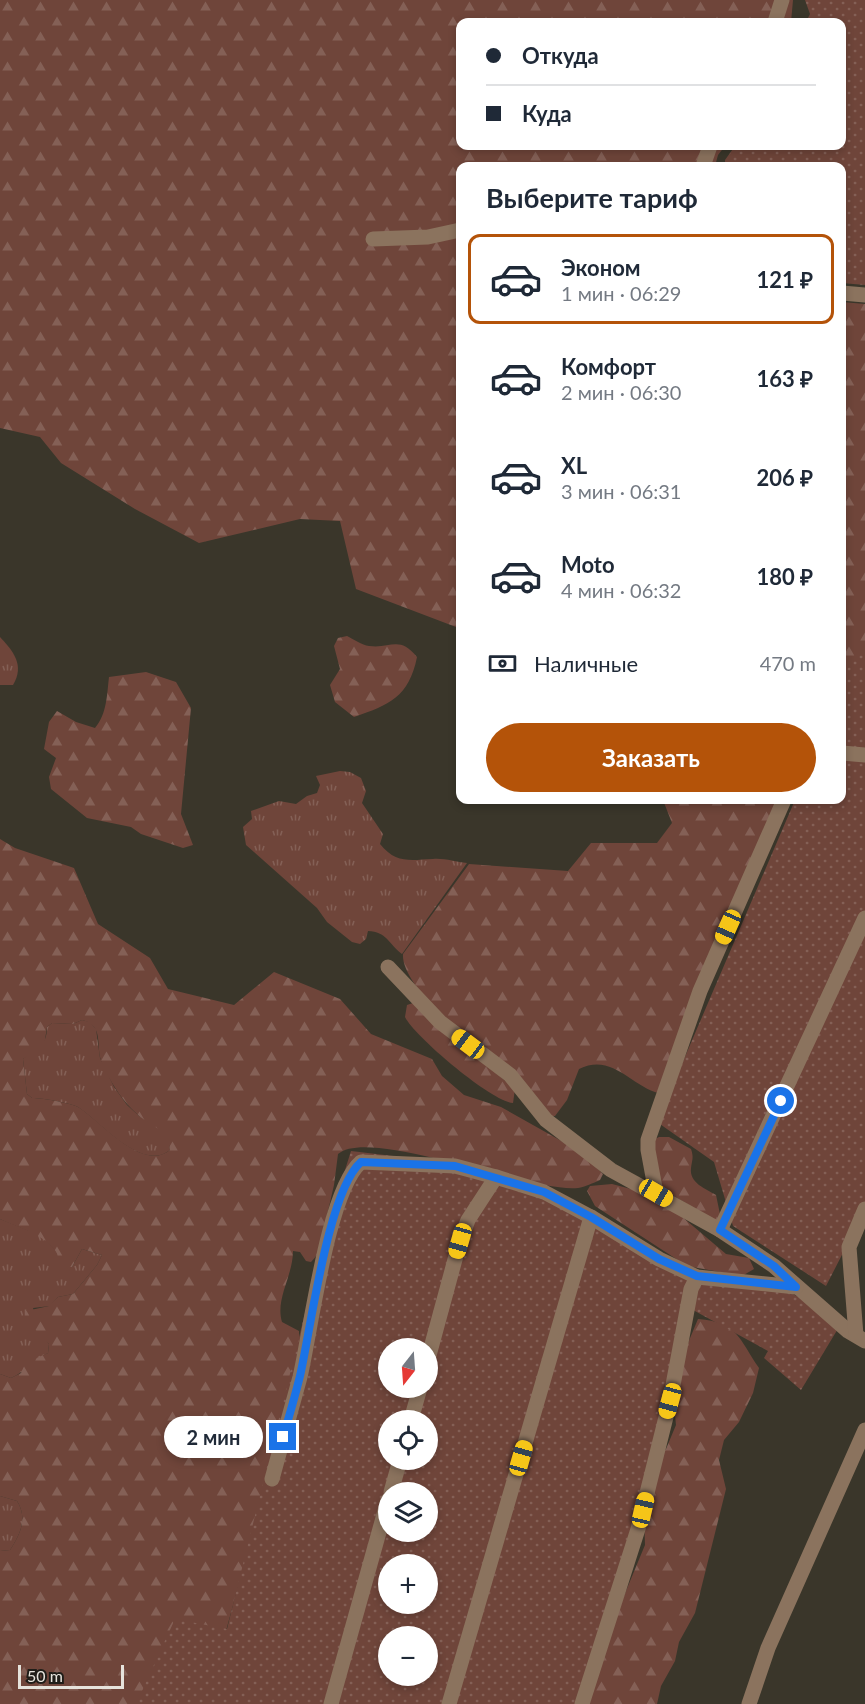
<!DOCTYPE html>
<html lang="ru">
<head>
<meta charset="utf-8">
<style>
  :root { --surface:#fff; --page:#f2f2f3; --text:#1f2937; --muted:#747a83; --line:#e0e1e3; --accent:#b45309 }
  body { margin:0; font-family:Lato,sans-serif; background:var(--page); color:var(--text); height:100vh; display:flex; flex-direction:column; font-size:22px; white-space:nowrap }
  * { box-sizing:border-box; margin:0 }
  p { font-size:20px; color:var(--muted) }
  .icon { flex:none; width:33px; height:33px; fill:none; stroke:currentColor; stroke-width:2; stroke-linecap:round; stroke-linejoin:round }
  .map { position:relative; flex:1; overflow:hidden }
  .side { position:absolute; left:456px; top:162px; width:390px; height:642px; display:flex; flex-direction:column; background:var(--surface); border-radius:12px; box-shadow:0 3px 9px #0003 }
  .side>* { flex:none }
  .top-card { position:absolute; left:456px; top:18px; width:390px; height:132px; border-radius:12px; box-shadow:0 3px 9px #0003; display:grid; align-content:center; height:132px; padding:0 30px; background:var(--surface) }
  .needle { width:39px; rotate:197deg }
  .fabs { position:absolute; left:378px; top:1338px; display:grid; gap:12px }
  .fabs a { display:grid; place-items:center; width:60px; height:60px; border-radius:50%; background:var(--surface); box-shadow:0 3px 9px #0003; font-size:30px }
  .scale { position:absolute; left:18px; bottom:15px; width:106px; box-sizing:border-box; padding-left:6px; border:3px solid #e6e3dc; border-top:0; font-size:16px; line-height:21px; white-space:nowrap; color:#e6e3dc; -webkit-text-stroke:4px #1f1d18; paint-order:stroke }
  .end { position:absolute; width:27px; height:27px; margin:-14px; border:8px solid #1a73e8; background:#fff; box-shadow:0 0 0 3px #fff }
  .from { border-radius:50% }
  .bubble { position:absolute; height:42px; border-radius:21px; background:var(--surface); box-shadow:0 3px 9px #0003; font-size:20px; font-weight:700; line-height:42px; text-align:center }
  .car { position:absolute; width:18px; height:36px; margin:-18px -9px; border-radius:8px; box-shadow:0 0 4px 2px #0007; background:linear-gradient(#f5c518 24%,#345 0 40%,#f5c518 0 76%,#345 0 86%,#f5c518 0) }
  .top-card b { display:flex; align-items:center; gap:21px; height:57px; font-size:22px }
  .top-card b+b { border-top:2px solid var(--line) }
  .top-card i { width:15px; height:15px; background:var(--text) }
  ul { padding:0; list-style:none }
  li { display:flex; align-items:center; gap:18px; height:90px; margin:0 12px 9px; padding:0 18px; border:3px solid transparent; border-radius:12px }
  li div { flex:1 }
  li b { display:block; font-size:22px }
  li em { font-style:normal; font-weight:700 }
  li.selected { border-color:var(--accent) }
  li>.icon { width:54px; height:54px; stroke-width:1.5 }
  h2 { padding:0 30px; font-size:27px; line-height:72px }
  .pay { display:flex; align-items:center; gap:15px; height:66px; padding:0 30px; font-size:22px }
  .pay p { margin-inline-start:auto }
  .button { display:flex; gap:12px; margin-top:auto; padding:12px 30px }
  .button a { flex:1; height:69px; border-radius:36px; background:var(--accent); color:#fff; font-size:24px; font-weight:700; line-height:69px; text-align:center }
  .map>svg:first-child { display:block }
</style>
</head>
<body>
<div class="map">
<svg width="865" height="1704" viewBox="0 0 865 1704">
  <defs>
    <pattern id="grass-tufts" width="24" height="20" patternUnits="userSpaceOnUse" patternTransform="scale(1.5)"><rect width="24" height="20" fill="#6f453a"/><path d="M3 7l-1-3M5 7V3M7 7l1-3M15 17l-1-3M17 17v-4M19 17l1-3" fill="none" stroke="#846056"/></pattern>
    <pattern id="forest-firs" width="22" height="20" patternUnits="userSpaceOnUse" patternTransform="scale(1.5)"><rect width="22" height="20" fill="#6f453a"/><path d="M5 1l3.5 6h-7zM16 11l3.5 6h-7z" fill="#846056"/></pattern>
    <pattern id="garden-dots" width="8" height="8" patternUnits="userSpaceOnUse" patternTransform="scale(1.5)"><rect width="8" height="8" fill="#6f453a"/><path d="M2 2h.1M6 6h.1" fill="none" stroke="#846056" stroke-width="1.8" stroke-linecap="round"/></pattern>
  </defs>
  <rect width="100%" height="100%" fill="#3a362a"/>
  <!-- grass -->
  <g fill="url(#grass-tufts)">
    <path d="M0,637C13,651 25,665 13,685H0Z"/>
    <path d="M340,771L350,772L361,778L366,791L362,803L383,834L380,844C396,864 410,860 433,859C444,858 456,862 467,863L402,954C388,943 387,932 368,931L366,939L360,944L352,942L327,922L317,908L246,845L243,827L252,819L251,811L279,801L296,804L307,796L317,793L320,785L316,776Z"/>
    <path d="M82,1020L90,1022L96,1029L100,1058L114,1087L127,1105L139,1116L161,1129L169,1140L170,1150C142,1173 100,1121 78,1107C71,1103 42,1098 32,1098L27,1094L23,1059C36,1048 47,1047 47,1027L52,1023L73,1024Z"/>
    <path d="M0,1219L42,1236L72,1267L82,1249L102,1255L97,1265L73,1294L58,1297L50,1306L33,1308L41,1333L49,1344L48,1353C34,1360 25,1372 11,1378L0,1374Z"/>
    <path d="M0,1496L17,1501C28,1518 20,1535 10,1550L0,1551Z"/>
  </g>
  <!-- forest -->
  <g fill="url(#forest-firs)" fill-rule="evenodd">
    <path d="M0,0H793L791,22H460V146H725L718,155L715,166H460V632L456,627L356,589L340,521L300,519L199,543L135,509L61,463L40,437L0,428Z"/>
    <path d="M842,302L865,304V661L842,686Z"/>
    <path d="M347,636C353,639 362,645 369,646C391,649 399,635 417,657C409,697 389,705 354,717L335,702L330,685L340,669L334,646L338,638Z"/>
    <path d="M146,672L176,682L191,708L181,814L193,845L183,848L141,834L131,827L87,818L51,789L49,777L56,758L44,749L49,722L57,711L76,722L95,728C107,714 107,694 109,677Z"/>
    <path d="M663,800H779L659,1093C632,1087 612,1052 579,1069L567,1100L555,1116H550C519,1088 400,994 403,954L469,864L568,871L591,843H657L672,823Z"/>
    <path d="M0,839L15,848L74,868L98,924L150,958L168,989L234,1005L274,972L340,999L371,1034L432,1059L442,1076L464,1095L501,1107L581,1152L603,1174L600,1180C593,1183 585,1187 578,1188C530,1193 369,1126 338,1154L334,1185L318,1254L311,1262L306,1261L300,1252L293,1251C293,1276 275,1299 282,1322L299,1331V1351L277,1444L206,1704H0V1551L10,1550C20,1535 28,1518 17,1501L0,1496V1374L11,1378L21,1373L25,1363L48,1353L49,1344L26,1320V1311L49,1306L58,1297L73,1294L97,1265L102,1255L82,1249L72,1267H63C55,1236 25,1231 0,1219ZM82,1020C102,1025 97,1040 100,1057C102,1066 109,1078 114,1086C120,1096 129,1107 138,1115C152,1127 168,1129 170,1150C142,1173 100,1120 78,1107C71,1103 42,1098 32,1098L27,1094L23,1059L44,1046L47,1027L52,1023L73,1024Z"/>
    <path d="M413,1003L515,1089L513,1103C492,1102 415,1037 405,1017L407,1005Z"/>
    <path d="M659,1137H669L691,1149C694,1158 692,1160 691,1168C689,1183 706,1189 716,1195L721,1219L717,1222L664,1190L659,1182L653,1140Z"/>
    <path d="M612,1184L646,1193L674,1210L726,1254L749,1258L754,1269L742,1276L687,1266L595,1206L587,1191L590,1186Z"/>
    <path d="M698,1319C738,1322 739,1339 759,1368L753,1393L739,1422L724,1440L719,1460L726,1489L695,1613L679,1642L675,1661L661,1686L657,1704H585L604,1644L645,1545L644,1511L656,1460L666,1449L676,1425L673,1395L688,1343Z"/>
  </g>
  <!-- garden -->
  <g fill="url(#garden-dots)" fill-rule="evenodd">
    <path d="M805,0H865V285L842,283V166H725V160L735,146H842V22H806L810,14Z"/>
    <path d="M860,649L865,650V1210L826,1286L733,1226L714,1162L657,1122L795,800H842V677Z"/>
    <path d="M351,1151L452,1163L541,1187L692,1271L784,1289L802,1299L839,1327L801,1390L764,1358L768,1351L693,1310L647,1476L577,1704H136L175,1619L227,1629L323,1240ZM388,1348H428V1388H388ZM388,1420H428V1460H388ZM388,1492H428V1532H388ZM388,1564H428V1604H388ZM388,1636H428V1676H388Z"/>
  </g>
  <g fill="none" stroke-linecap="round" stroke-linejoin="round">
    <!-- minor -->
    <g stroke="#8b735e" stroke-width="15">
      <path d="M775,22L782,0"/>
      <path d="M703,166L710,146"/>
      <path d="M373,239L428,237L460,230"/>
      <path d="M842,293L865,295"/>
      <path d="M842,753L865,755"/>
      <path d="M388,967L440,1022L510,1075L546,1120L611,1170L720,1230L774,1266L848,1331L865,1341"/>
      <path d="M656,1193L648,1150V1140L700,991L784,800"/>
      <path d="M720,1230L865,918"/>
      <path d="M856,1335L849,1247L865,1209"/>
      <path d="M428,1359L460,1241L468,1220L496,1177"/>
      <path d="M411,1420L420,1388"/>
      <path d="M272,1479C281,1445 291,1411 300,1377C311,1330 328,1190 361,1162L455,1166L496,1177L544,1192L591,1217L659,1259L697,1277L796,1287"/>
      <path d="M391,1492L400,1460"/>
      <path d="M331,1704L388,1500"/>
      <path d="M449,1704L591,1217"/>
      <path d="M582,1704L638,1529L670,1401L691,1289L697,1277"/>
      <path d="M749,1704L768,1648L865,1430"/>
    </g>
  </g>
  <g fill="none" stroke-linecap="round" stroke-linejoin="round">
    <!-- route -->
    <path stroke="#1a73e8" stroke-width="8" d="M283,1437C289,1417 295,1396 300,1376C311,1328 328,1191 361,1162L455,1166L496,1178L544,1192L591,1217L659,1259L697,1276L796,1287L774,1266L720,1230L781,1101"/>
  </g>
</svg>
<div class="fabs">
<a><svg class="needle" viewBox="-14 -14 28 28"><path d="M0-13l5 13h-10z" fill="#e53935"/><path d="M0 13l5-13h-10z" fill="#747a83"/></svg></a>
<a><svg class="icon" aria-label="locate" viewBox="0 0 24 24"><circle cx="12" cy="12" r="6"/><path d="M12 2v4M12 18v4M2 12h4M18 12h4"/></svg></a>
<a><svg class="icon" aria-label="layers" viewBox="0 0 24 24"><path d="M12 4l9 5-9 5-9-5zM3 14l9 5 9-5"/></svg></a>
<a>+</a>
<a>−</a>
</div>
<div class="scale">50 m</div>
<i class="end from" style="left:781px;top:1101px"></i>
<i class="end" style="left:283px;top:1437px"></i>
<div class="bubble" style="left:164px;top:1416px;width:99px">2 мин</div>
<i class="car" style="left:728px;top:927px;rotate:204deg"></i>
<i class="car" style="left:468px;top:1044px;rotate:307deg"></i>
<i class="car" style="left:656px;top:1193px;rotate:120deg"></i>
<i class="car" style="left:460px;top:1241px;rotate:196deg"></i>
<i class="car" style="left:670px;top:1401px;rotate:195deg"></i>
<i class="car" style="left:521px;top:1458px;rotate:16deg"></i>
<i class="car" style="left:643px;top:1510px;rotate:13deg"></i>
<div class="top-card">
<b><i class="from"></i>Откуда</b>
<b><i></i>Куда</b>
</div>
<section class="side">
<h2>Выберите тариф</h2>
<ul>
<li class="selected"><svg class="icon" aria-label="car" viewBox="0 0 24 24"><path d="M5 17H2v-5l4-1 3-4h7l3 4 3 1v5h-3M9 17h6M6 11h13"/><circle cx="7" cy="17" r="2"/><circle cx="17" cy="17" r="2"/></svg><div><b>Эконом</b><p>1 мин · 06:29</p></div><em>121 ₽</em></li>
<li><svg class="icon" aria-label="car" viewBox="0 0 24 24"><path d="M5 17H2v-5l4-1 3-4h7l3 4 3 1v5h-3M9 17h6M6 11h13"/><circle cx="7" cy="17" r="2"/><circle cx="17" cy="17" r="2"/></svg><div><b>Комфорт</b><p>2 мин · 06:30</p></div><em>163 ₽</em></li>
<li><svg class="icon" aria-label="car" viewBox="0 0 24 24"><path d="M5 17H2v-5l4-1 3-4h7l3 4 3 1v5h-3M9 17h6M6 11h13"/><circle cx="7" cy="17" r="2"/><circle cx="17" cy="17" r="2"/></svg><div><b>XL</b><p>3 мин · 06:31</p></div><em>206 ₽</em></li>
<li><svg class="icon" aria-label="car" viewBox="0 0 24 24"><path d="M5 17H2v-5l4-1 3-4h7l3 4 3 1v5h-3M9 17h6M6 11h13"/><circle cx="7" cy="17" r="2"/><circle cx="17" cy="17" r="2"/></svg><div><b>Moto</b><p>4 мин · 06:32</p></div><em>180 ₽</em></li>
</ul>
<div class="pay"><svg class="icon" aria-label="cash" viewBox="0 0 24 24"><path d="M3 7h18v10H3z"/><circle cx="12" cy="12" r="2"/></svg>Наличные<p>470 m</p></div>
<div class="button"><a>Заказать</a></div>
</section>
</div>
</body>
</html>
